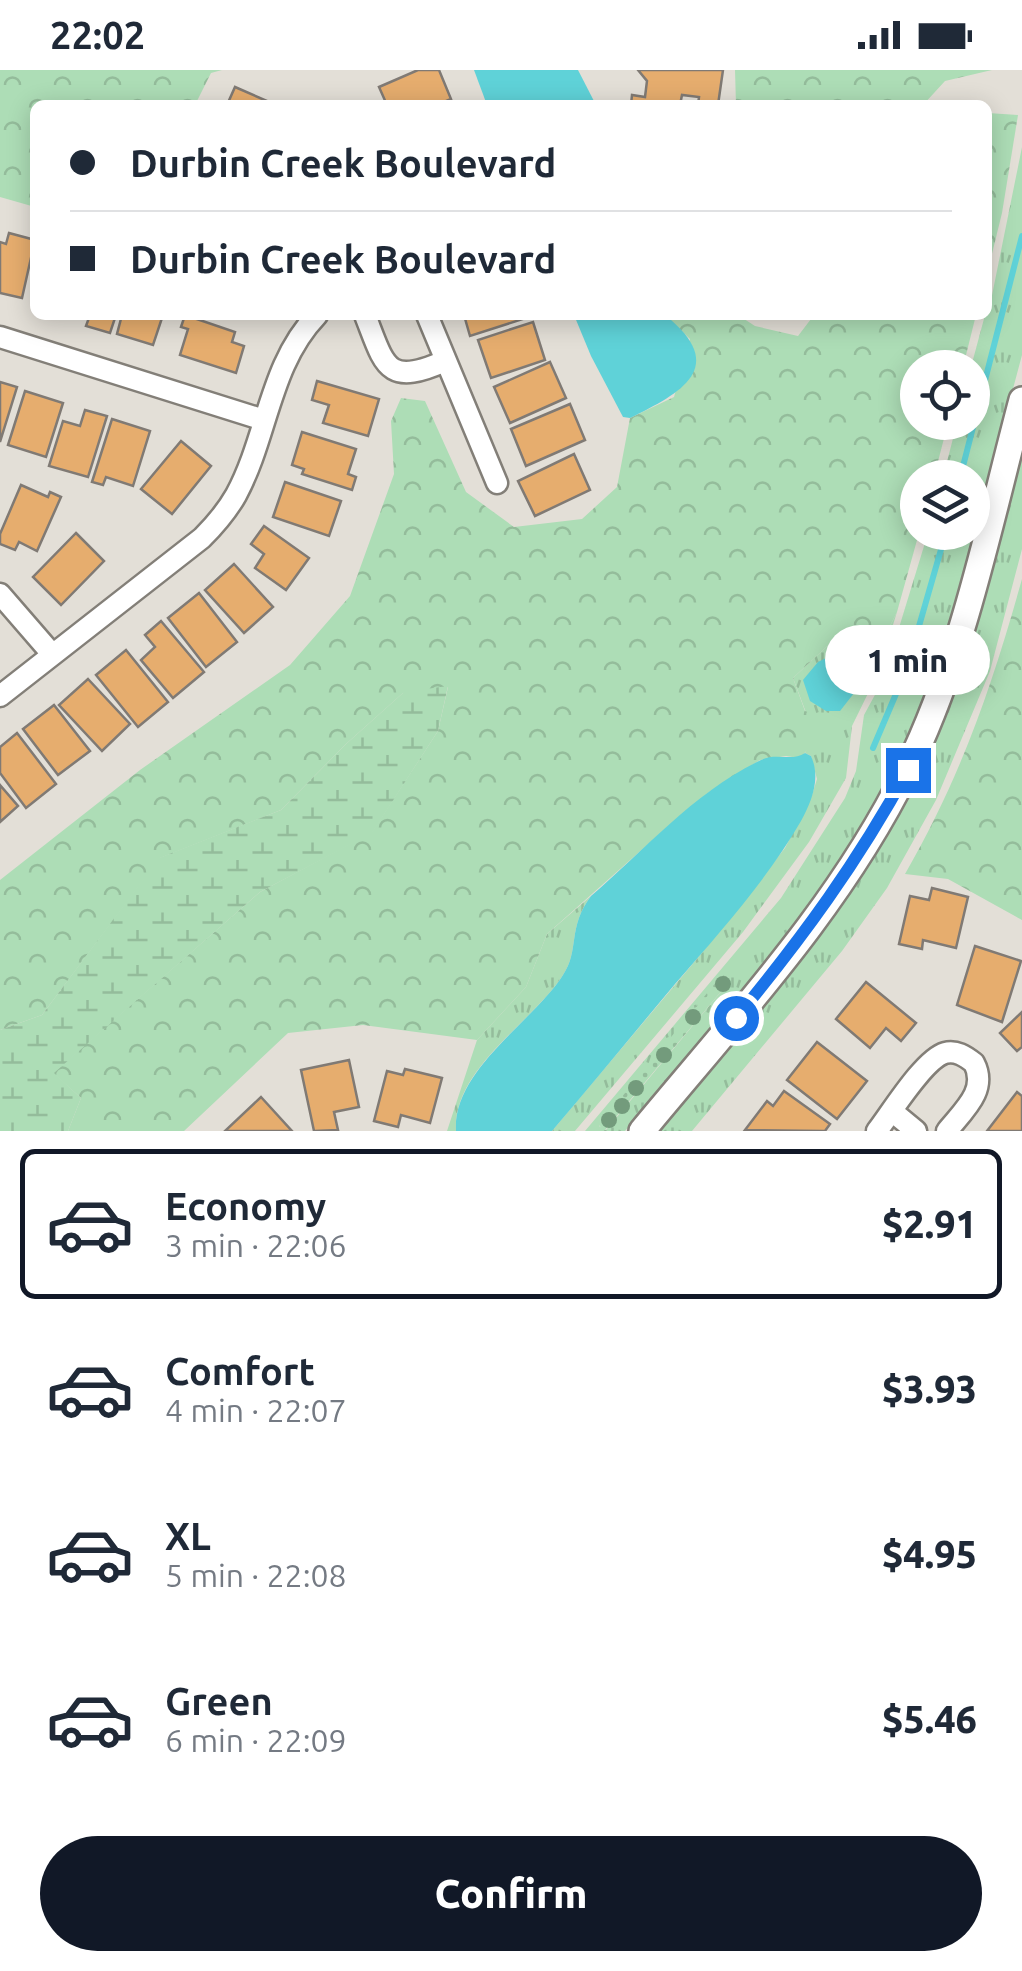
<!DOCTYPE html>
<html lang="en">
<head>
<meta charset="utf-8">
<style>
  :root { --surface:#fff; --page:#f6f6f7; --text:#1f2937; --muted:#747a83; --line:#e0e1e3; --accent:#111827 }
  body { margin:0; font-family:Ubuntu,sans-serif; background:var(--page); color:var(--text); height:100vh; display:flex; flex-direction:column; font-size:38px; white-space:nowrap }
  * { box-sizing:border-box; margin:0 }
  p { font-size:32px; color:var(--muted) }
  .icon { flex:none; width:55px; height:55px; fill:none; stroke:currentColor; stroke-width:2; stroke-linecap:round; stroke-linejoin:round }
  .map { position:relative; height:1061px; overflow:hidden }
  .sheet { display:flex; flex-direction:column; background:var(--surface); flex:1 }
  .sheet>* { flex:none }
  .top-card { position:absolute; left:30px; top:30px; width:962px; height:220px; border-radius:15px; box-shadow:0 5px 25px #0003; display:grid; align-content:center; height:220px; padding:0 40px; background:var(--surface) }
  .controls { position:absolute; left:900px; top:280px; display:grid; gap:20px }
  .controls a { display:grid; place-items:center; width:90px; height:90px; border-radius:50%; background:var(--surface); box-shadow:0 5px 25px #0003; font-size:50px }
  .end { position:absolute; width:45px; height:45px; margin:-22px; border:12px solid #1a73e8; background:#fff; box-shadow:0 0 0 5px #fff }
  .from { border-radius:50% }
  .bubble { position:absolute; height:70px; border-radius:35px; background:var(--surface); box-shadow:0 5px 25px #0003; font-size:32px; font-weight:800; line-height:70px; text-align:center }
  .top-card b { display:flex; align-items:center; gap:35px; height:95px; font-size:38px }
  .top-card b+b { border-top:2px solid var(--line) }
  .top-card i { width:25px; height:25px; background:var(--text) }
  ul { padding:18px 0 0; list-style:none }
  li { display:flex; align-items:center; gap:30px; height:150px; margin:0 20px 15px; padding:0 20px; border:5px solid transparent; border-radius:15px }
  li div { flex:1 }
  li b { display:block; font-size:38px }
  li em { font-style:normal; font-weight:800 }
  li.on { border-color:var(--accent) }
  li>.icon { width:90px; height:90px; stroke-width:1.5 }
  .button { display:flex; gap:20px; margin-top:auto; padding:20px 40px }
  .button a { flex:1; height:115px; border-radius:60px; background:var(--accent); color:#fff; font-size:40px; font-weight:800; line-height:115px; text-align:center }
  .status { display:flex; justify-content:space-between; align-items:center; height:70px; padding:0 50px; background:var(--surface); direction:ltr }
  .status svg { height:28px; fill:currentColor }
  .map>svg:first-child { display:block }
</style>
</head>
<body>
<div class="status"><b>22:02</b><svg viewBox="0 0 49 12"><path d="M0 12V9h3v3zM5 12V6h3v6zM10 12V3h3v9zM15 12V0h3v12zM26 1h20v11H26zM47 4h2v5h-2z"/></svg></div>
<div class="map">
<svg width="1022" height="1061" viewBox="0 0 1022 1061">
  <defs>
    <pattern id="grass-tufts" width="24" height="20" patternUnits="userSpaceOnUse" patternTransform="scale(2.5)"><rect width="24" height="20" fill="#adddb6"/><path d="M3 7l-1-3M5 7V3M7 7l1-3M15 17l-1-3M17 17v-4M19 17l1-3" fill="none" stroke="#94bc9b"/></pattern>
    <pattern id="forest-crowns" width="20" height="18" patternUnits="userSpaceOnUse" patternTransform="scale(2.5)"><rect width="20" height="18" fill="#adddb6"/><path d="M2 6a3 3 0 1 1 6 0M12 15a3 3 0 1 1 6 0" fill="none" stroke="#94bc9b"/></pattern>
    <pattern id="wetland-marsh" width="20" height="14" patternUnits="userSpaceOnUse" patternTransform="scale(2.5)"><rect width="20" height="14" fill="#adddb6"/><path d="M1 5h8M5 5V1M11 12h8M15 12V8" fill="none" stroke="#94bc9b"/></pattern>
    <pattern id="garden-dots" width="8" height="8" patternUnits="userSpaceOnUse" patternTransform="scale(2.5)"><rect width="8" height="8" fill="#adddb6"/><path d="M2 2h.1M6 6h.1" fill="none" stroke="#94bc9b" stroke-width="1.8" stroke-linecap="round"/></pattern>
  </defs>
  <rect width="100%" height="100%" fill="#e3dfd7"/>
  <!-- grass -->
  <g fill="url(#grass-tufts)" fill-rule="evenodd">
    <path d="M1022,77V285L952,548L917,648L867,751L832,807L756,906L625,1061H585L781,828L845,728L856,701L864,645L883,610L928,463L972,462V408L943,407L957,353L972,352L971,297L985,245H988ZM722,906L728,907L729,912L606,1060L599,1056Z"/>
    <path d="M1022,369V479L990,601L936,730L887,818L842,881L692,1061H660L877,778Z"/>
    <path d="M897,542L878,603L852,656L846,708L809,772L743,862L575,1061H552L701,884L785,778L812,725L817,709L811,686L805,683L814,664L793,608L837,567L886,564Z"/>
    <path d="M591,826C567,858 580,880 563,905C534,951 452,999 456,1061H447L477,970L526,917L547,864Z"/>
  </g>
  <!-- forest -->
  <g fill="url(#forest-crowns)">
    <path d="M0,0H222L211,3L195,35H35V137L0,127Z"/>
    <path d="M735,0H992L945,11L923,35H736Z"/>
    <path d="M988,43L1018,45L1002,143L988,200Z"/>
    <path d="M665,245H738L755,256L798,266L814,245H976L963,297L918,298V352L948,353L934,407L918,408L919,463L897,542L886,564L837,567L793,608L805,641L826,649C817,661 811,680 799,688L786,686L760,690L709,722L674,751L547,864L526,917L477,970L363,955L288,963L184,1061H68L81,1028L53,1003L260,822L372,762L438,661L448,617L403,623L346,674L281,740L160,788L42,945L0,960V810L140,700L290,595L350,526L394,404L391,351L401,328L425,331L466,422L514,457L582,449L617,417L630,348L674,327L690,269Z"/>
    <path d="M1022,509V850L948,809L905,804C961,707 992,616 1022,509Z"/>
  </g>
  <!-- wetland -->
  <path fill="url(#wetland-marsh)" d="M448,616L438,661L372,763L260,822L54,1003L81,1028L68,1061H0V960L42,945L159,788L281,740L346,674L404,622Z"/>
  <!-- garden -->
  <path fill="url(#garden-dots)" d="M722,905L728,907L729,912L605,1060L602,1059L599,1055L607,1045Z"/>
  <!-- water -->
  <g fill="#5fd2d8">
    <path d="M474,0H578L596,35H487Z"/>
    <path d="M574,245H665C730,297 681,323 630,348L623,347L591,286Z"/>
    <path d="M836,583L862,606L858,618L840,641H826L810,631L803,610L818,592Z"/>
    <path d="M805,683L811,686C821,708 812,731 801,751C767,810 720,862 675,914C634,963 594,1012 552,1061H456C452,1000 535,950 563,905C580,880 567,858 591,826C645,780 695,721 761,690C776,682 792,692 805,683Z"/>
  </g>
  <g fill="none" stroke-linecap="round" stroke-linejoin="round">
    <!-- stream -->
    <g stroke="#5fd2d8" stroke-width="6">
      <path d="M960,408L1022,166"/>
      <path d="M873,678L907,598L946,462"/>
    </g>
  </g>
  <!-- building -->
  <g fill="#e6ad6e" stroke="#807a74" stroke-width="2.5">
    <path d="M418,0H439L451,29L437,35H387L379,17Z"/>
    <path d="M638,0H723L718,35H698L699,27L682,25L680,35H631L632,25L645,27L647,11Z"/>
    <path d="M235,17L276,35H227Z"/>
    <path d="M9,163L35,170L22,228L0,223V172L6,174Z"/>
    <path d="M90,245H116L110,263L86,256Z"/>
    <path d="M122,245H163L153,275L117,264Z"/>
    <path d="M185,245L235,262L232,272L244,276L236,303L180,285L188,259L181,257Z"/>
    <path d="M464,245H525L526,248L470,266Z"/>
    <path d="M533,252L545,290L491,308L478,270Z"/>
    <path d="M550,292L566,328L510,353L494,317Z"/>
    <path d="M317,311L379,329L368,366L323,353L329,335L312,330Z"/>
    <path d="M0,312L17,317L0,372Z"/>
    <path d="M25,321L63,333L46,387L8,375Z"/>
    <path d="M570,334L585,370L526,396L511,359Z"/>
    <path d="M85,340L107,346L88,407L49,396L63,351L80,356Z"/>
    <path d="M112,349L150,361L133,416L106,407L103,415L92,412Z"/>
    <path d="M302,362L356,379L348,404L356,407L352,420L302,404L304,399L292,395Z"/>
    <path d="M181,371L211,396L172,444L141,419Z"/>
    <path d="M574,384L590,420L535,446L518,411Z"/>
    <path d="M285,412L341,431L329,466L273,447Z"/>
    <path d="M21,415L48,427L50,422L61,427L37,481L19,472L15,480L0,474V464Z"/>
    <path d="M264,456L309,488L286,520L255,498L264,484L251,474Z"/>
    <path d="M76,463L104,491L61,535L33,507Z"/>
    <path d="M234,494L273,537L244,563L205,520Z"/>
    <path d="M199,523L237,572L206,597L168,548Z"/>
    <path d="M161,551L204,602L173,628L141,590L155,577L145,565Z"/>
    <path d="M126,580L168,632L138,657L96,605Z"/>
    <path d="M88,609L130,654L102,681L59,635Z"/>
    <path d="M54,635L90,681L58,705L23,659Z"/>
    <path d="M17,663L56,714L26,738L0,703V677Z"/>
    <path d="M0,715L18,736L0,752Z"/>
    <path d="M932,818L968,827L956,878L923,870L922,879L899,874L910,826L929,830Z"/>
    <path d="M975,876L1021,891L1002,952L957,935Z"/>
    <path d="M866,912L916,953L901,971L886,958L870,978L836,949Z"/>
    <path d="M1022,942V977L1017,981L1000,963Z"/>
    <path d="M817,972L867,1011L837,1049L787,1010Z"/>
    <path d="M349,990L359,1037L334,1042L338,1060L314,1061L301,1000Z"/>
    <path d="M405,999L442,1008L430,1053L401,1045L398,1057L374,1051L387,1001L403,1005Z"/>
    <path d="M784,1021L830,1054L825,1061L745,1060L767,1031L773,1036Z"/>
    <path d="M1017,1022L1022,1026V1061H987Z"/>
    <path d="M261,1027L292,1061H225Z"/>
  </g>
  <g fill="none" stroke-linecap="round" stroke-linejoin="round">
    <!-- minor casing -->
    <g stroke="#837f78" stroke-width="25">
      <g id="minor">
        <path d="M365,245C385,296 386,317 445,291"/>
        <path d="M427,245L497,413"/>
        <path d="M0,267L264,350"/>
        <path d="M0,524L52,584"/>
        <path d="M0,626L202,468C215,455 227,441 236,425C268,366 269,295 317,245"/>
        <path d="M893,1042L916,1061"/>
        <path d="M877,1061C891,1043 924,989 945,983C956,980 965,986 974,993C988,1020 964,1040 947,1061"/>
      </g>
    </g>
    <!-- tertiary casing -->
    <g stroke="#837f78" stroke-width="30">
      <path id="tertiary" d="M642,1061C737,946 841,835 907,700C964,584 989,454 1022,330"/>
    </g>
    <!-- minor -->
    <use href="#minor" stroke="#fff" stroke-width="20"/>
    <!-- tertiary -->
    <use href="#tertiary" stroke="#fff" stroke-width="25"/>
  </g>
  <!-- trees -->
  <g fill="#739b7c">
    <circle cx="723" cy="914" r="8"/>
    <circle cx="693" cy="947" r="8"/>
    <circle cx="664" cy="985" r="8"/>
    <circle cx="636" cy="1018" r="8"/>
    <circle cx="622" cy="1036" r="8"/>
    <circle cx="609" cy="1050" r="8"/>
  </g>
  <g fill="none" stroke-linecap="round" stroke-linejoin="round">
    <!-- route -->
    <path stroke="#1a73e8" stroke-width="12" d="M736,948C803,867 857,793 908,700"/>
  </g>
</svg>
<div class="controls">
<a><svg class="icon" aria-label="locate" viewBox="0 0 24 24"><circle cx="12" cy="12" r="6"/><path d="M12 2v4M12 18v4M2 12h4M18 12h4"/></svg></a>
<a><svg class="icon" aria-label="layers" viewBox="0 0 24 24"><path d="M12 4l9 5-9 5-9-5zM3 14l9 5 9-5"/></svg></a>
</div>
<i class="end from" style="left:736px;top:948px"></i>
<i class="end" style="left:908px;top:700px"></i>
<div class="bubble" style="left:825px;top:555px;width:165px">1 min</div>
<div class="top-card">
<b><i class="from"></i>Durbin Creek Boulevard</b>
<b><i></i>Durbin Creek Boulevard</b>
</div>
</div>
<section class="sheet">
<ul>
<li class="on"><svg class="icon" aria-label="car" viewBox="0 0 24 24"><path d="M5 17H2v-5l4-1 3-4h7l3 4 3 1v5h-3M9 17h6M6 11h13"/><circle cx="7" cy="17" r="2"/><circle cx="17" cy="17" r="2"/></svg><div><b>Economy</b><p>3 min · 22:06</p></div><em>$2.91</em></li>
<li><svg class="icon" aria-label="car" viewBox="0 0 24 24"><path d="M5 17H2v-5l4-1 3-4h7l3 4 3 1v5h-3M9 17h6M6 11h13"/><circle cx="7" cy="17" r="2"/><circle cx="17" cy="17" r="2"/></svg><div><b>Comfort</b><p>4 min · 22:07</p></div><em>$3.93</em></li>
<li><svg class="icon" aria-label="car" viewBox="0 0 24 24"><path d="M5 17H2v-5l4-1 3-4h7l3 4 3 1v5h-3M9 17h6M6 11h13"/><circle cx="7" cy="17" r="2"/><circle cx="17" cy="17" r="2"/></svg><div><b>XL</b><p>5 min · 22:08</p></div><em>$4.95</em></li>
<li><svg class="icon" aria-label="car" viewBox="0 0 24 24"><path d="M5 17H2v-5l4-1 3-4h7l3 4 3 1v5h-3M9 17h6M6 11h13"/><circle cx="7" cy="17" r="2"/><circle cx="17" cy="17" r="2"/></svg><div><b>Green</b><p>6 min · 22:09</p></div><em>$5.46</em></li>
</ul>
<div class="button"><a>Confirm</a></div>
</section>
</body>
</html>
